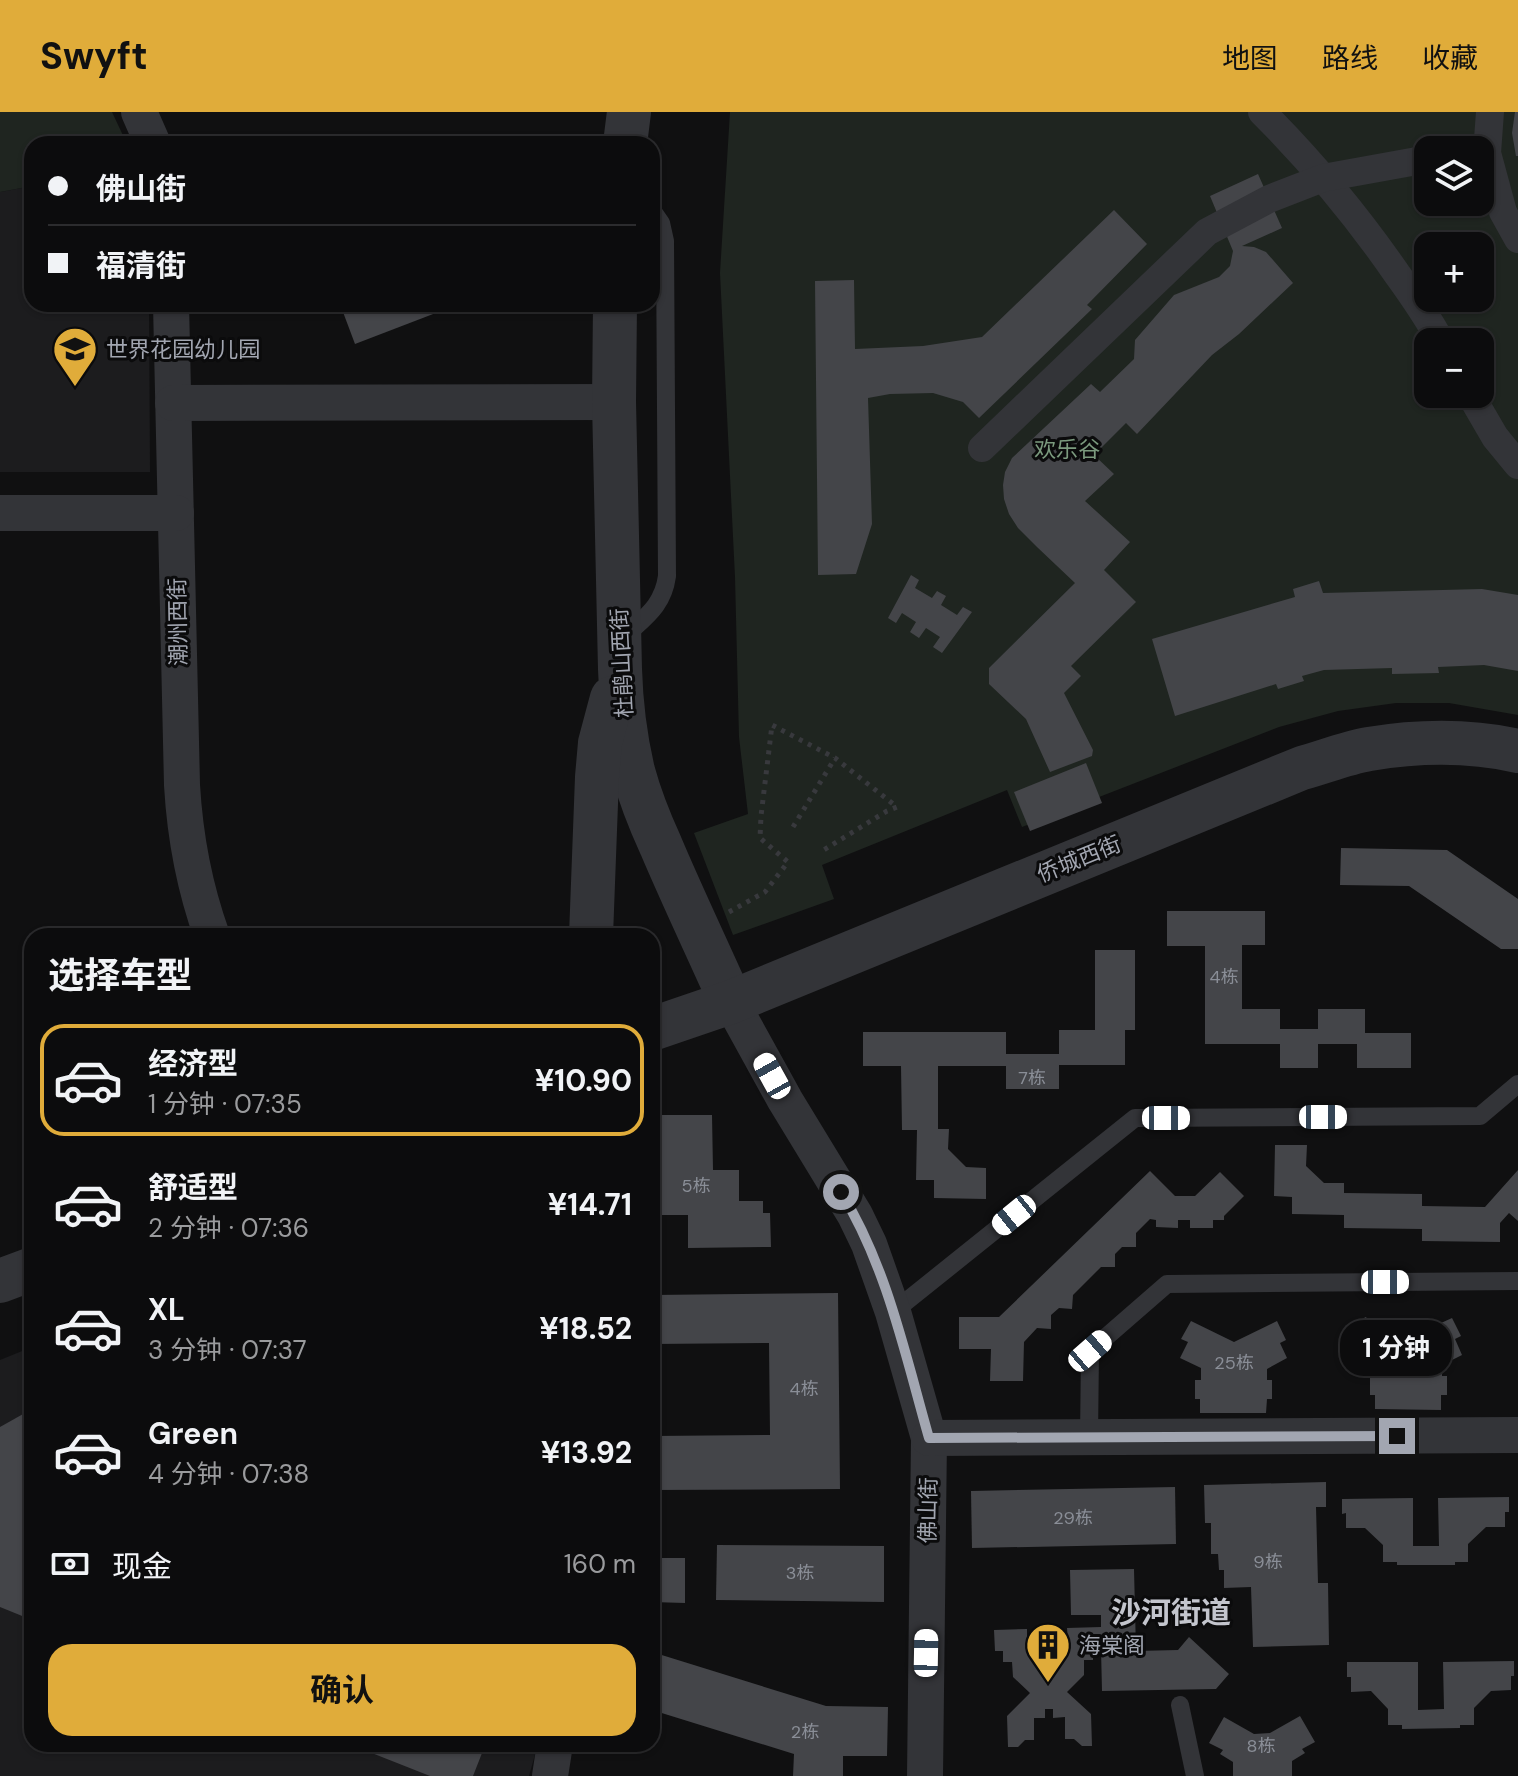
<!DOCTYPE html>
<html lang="zh">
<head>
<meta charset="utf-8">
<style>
  :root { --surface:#0c0c0d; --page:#151516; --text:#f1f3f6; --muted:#9a9b9d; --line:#2c2c2e; --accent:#e0ac3a }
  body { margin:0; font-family:"DM Sans","Noto Sans SC",sans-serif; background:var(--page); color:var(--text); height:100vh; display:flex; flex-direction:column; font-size:30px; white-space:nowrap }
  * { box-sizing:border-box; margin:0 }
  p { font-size:26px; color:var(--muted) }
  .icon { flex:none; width:44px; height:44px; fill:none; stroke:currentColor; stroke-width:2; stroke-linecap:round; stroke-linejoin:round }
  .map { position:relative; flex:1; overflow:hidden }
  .details { position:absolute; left:24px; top:816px; width:636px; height:824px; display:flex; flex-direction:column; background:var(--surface); border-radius:24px; box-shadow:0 2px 6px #0004,0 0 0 2px var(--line) }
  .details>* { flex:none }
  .guide { position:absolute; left:24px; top:24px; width:636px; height:176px; border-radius:24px; box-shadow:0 2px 6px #0004,0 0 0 2px var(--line); display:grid; align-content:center; height:176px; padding:0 24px; background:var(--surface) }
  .tools { position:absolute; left:1414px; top:24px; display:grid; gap:16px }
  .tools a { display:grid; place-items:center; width:80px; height:80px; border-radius:16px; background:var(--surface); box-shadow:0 2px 6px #0004,0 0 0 2px var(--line); font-size:40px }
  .end { position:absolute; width:36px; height:36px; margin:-18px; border:10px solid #a2a6b1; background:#111; box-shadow:0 0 0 4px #111 }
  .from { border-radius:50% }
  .bubble { position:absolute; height:56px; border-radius:24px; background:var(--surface); box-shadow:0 2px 6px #0004,0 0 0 2px var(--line); font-size:26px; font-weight:700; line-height:56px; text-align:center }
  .car { position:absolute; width:24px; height:48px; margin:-24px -12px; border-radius:10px; box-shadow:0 0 6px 2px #0007; background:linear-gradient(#fff 24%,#345 0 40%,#fff 0 76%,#345 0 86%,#fff 0) }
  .guide b { display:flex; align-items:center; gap:28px; height:76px; font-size:30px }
  .guide b+b { border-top:2px solid var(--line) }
  .guide i { width:20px; height:20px; background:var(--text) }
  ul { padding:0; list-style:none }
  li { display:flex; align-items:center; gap:24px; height:112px; margin:0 16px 12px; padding:0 8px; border:4px solid transparent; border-radius:24px }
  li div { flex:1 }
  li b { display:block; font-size:30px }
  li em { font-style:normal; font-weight:700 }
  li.on { border-color:var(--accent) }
  li>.icon { width:72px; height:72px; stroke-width:1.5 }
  h2 { padding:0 24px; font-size:36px; line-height:96px }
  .pay { display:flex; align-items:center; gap:20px; height:88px; padding:0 24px; font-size:30px }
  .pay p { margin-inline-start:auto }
  .primary-button { display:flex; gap:16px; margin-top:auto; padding:16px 24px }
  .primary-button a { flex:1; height:92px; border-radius:24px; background:var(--accent); color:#111; font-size:32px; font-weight:700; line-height:92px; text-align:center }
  header { display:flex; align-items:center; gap:48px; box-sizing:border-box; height:112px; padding:0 40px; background:var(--accent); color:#111 }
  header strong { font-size:38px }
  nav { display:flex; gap:44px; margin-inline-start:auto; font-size:28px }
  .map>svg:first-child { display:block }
</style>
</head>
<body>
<header>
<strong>Swyft</strong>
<nav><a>地图</a><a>路线</a><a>收藏</a></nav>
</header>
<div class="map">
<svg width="1518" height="1664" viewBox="0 0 1518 1664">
  <rect width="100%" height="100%" fill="#101011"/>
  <!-- built -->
  <g fill="#1c1c1e">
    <path d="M32,74V192H149L150,360H0V80Z"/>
    <path d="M32,1235V1632H538L529,1664H0V1248Z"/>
  </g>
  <!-- green -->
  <g fill="#1f2520" fill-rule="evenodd">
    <path d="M0,0H112L127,32H32V74L0,80Z"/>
    <path d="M730,0H1518V603L1449,591H1396L1338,599L1279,615L1022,715L1007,678L822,753L834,787L733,823L694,721L748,702L739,625L735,465L720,161ZM1428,38H1480V90H1428ZM1428,134H1480V186H1428ZM1428,230H1480V282H1428Z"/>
  </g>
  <!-- building -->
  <g fill="#444549">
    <path d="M1515,0H1518V44H1516L1512,21Z"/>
    <path d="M1258,62L1282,116L1242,134L1254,135L1266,140L1293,171L1239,222L1212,243L1137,322L1126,311L1094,343L1114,362L1085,389L1130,430L1104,458L1136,490L1071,554L1081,564L1064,581L1093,638L1092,644L1050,660L1026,607L989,572V556L1075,471L1037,435L1018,416L1009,402L1004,387L1003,373L1005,360L1012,346L1091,272L1100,280L1134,247L1135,228L1174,183L1219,165L1230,154L1233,139L1210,84Z"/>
    <path d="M1114,98L1147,132L1087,193L1092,197L979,306L963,290L933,281L890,282L868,286L872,412L856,462L818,463L815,169L854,168L855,237L923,234L982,225Z"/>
    <path d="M340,192H453L454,194L355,232Z"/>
    <path d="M911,463L919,468L915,476L932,486L937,479L946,484L941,493L957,503L963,495L972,500L942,541L933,535L940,525L926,516L919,526L910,520L916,510L902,501L896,511L888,506Z"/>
    <path d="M1319,469L1323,481L1482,477L1518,483V559L1484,553L1438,555L1439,561L1392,562V556L1324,558L1302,564L1304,569L1278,577L1276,572L1175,604L1152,527L1295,485L1293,477Z"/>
    <path d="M1086,651L1102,691L1030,719L1014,680Z"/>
    <path d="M1341,736L1447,738L1518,787V837H1501L1409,774L1340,773Z"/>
    <path d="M1167,799H1265V833H1242V897H1280V917H1318V897H1365V921H1411V956H1357V932H1318V956H1280V932H1205V834H1167Z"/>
    <path d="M1095,838H1135V918H1125V953H1059V977H1006V954H938V1017H949L948,1037L966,1055L986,1056V1087L934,1086V1068H916L917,1018H902L901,954H863V920H1006V942H1059V918H1095Z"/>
    <path d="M653,1003H712L713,1058H739V1089H763V1101H770L771,1135L688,1136V1103H652Z"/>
    <path d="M1275,1033H1307L1306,1054L1324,1071H1344V1081L1422,1082V1094L1485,1095L1518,1058V1109L1509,1101L1500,1111V1130L1422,1129V1117L1344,1116V1103L1292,1102V1085L1274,1084Z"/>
    <path d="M1150,1059L1175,1084H1195L1220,1060L1244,1084L1224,1104V1108H1213V1116H1190V1108H1178V1116L1156,1115V1108L1150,1107L1136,1121V1135H1122L1115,1142V1155H1101L1073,1183L1072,1197L1059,1196L1051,1203V1217L1037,1216L1024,1230L1023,1269H990L991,1237H959V1205H999Z"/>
    <path d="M838,1181L840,1377L652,1378V1324L770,1323L769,1231L652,1232V1183Z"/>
    <path d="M1365,1205L1408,1226L1452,1206L1461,1224L1455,1227L1462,1243L1442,1253V1264H1447V1283H1441V1298L1375,1297V1283H1370V1264H1375V1252L1355,1242L1363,1227L1356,1224Z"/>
    <path d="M1191,1209L1234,1230L1277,1209L1286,1228L1280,1231L1287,1246L1267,1257V1268H1272V1287H1267L1266,1301H1200V1287H1195V1268H1201V1256L1180,1246L1188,1230L1181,1227Z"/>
    <path d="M32,1297V1508L0,1495V1315Z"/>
    <path d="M1326,1370V1395H1316L1318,1471H1328L1329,1533L1253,1535L1251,1475L1224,1476V1458H1219L1218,1442H1211V1411H1205L1204,1373Z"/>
    <path d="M1175,1375L1176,1432L972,1436L971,1379Z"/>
    <path d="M1509,1385V1400H1505V1415H1486L1468,1432V1450H1455V1453H1397V1450H1383V1433L1365,1416H1346V1401L1342,1402V1387L1413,1386V1434H1439L1438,1386Z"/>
    <path d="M717,1433L884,1434V1490L716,1488Z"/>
    <path d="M652,1446H685V1491L652,1490Z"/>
    <path d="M1134,1457L1136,1539L1178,1538L1189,1525L1229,1562L1216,1577L1102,1579L1101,1537H1093V1548H1084V1563L1067,1580L1091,1602L1092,1634H1082L1074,1627H1065V1605L1053,1606V1597H1045V1606H1034V1628H1025L1018,1635H1008L1007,1604L1030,1581L1013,1565L1012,1550H1003V1539H995L994,1518L1027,1517V1530H1040V1548L1048,1555L1056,1547V1529H1068L1067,1516L1101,1515V1503H1071L1070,1458Z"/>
    <path d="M652,1540L826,1594L888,1595L887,1644H843V1664H793L794,1642L652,1598Z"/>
    <path d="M1514,1549V1564H1511V1578L1491,1579L1474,1596V1613H1460V1616L1402,1617V1613H1388V1597L1371,1579L1351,1580V1565H1347V1550H1418V1598L1444,1597L1443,1550Z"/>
    <path d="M1300,1604L1315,1630L1302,1637L1305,1641L1292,1649V1664H1233V1650L1220,1642L1223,1638L1209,1631L1224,1605L1254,1622L1270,1621Z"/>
    <path d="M349,1632H496V1633L484,1636L473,1664H430Z"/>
  </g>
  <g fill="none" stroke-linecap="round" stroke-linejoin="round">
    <!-- path -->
    <g stroke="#38393d" stroke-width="5" stroke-dasharray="4 6" stroke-linecap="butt">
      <path d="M793,715L835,646"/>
      <path d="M729,800L765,780L788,750L760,726L761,704L772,613L835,646L897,695L887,699L822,739"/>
    </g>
    <!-- service -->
    <g stroke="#333438" stroke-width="18">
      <path d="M624,525C645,505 663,494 667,464L665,129L661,111L652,98"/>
      <path d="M893,1200L1135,1006L1480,1004L1518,972"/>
      <path d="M1089,1326L1090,1239L1167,1172L1518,1169"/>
      <path d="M1180,1593L1195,1664"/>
    </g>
    <!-- pedestrian -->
    <g stroke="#333438" stroke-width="28">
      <path d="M1262,0C1312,50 1357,104 1397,162C1413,184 1428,206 1441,230"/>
      <path d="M1490,0L1487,41L1503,100L1518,127"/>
      <path d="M1470,282L1495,325L1518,353"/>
      <path d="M982,336L1207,120L1269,87L1323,66L1428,47"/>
    </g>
    <!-- minor -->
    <g stroke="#333438" stroke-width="36">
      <path d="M139,0L153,32"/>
      <path d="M171,192L182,673C185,725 194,774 212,824"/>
      <path d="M173,291L614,290"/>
      <path d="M0,401H176"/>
      <path d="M731,890L785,988L855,1103L869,1132L893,1200L929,1326L925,1664"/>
      <path d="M929,1326L1518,1323"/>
      <path d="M550,1664L555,1632"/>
    </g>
    <!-- tertiary -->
    <g stroke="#333438" stroke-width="44">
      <path d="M625,32L629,0"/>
      <path d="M615,192L614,290L620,557C621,591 625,625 633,659C640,685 650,710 661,734C683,786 708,838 731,890"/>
      <path d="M591,824L597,665L600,631L612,586"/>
      <path d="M652,917L731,890L1302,656C1324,650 1346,641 1369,637C1418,629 1469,628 1518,639"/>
      <path d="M0,1169L32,1157"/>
    </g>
  </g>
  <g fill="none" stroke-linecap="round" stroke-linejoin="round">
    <!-- route -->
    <path stroke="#a2a6b1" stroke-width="10" d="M841,1080C887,1155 905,1242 929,1326L1397,1324"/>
  </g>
  <!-- icons -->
  <defs>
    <g id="school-pin" transform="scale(2.3)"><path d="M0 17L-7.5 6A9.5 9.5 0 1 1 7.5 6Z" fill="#e0ac3a" stroke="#0b0b0c"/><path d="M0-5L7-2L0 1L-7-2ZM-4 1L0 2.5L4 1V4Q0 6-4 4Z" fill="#111"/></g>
    <g id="building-pin" transform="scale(2.3)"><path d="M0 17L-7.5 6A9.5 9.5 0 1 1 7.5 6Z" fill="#e0ac3a" stroke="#0b0b0c"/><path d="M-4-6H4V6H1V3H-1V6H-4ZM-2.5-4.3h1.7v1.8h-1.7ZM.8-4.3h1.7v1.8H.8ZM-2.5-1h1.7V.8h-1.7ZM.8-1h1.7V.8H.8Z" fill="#111"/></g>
  </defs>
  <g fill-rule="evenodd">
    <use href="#school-pin" x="75" y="237"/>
    <use href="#building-pin" x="1048" y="1533"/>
  </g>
  <g text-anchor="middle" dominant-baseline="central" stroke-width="6" stroke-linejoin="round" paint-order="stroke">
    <!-- number labels -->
    <g font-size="18" fill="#8a8e97">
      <text x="1224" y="865">4栋</text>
      <text x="1032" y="966">7栋</text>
      <text x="696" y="1074">5栋</text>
      <text x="1234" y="1251">25栋</text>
      <text x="804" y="1277">4栋</text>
      <text x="1073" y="1406">29栋</text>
      <text x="1268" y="1450">9栋</text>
      <text x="800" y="1461">3栋</text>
      <text x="805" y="1620">2栋</text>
      <text x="1261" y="1634">8栋</text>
    </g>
    <!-- poi labels -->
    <g font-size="22" fill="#a2a6b1" stroke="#0b0b0c" text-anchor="start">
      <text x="106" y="237">世界花园幼儿园</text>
      <text x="1079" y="1533">海棠阁</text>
    </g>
    <!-- park labels -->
    <g font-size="22" fill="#7b9a7e" stroke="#0b0b0c">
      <text x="1067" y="337">欢乐谷</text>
    </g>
    <!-- street labels -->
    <g font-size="22" fill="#a2a6b1" stroke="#0b0b0c">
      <text transform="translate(178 510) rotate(-91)">潮州西街</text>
      <text transform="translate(622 551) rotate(-93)">杜鹃山西街</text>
      <text transform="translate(1079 747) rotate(-22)">侨城西街</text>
      <text transform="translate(928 1398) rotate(-89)">佛山街</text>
    </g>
    <!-- district labels -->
    <g font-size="30" font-weight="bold" fill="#c3c5cd" stroke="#0b0b0c">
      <text x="1171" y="1500">沙河街道</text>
    </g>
  </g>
</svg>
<div class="tools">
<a><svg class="icon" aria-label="layers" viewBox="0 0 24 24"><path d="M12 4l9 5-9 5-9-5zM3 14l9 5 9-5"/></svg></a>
<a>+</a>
<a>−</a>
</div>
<i class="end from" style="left:841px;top:1080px"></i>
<i class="end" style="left:1397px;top:1324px"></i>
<div class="bubble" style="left:1340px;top:1208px;width:112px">1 分钟</div>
<i class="car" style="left:772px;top:964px;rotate:331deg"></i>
<i class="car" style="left:1323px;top:1005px;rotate:90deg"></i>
<i class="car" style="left:1166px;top:1006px;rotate:90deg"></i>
<i class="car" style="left:1014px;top:1103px;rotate:231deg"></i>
<i class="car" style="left:1385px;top:1170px;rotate:90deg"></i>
<i class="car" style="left:1090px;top:1239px;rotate:49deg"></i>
<i class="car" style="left:926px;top:1541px;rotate:1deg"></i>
<div class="guide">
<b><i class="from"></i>佛山街</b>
<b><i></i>福清街</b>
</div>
<section class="details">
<h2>选择车型</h2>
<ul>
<li class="on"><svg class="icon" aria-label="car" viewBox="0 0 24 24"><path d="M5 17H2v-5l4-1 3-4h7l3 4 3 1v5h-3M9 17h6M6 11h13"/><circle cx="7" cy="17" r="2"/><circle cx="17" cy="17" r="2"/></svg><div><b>经济型</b><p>1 分钟 · 07:35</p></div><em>¥10.90</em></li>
<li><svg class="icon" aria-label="car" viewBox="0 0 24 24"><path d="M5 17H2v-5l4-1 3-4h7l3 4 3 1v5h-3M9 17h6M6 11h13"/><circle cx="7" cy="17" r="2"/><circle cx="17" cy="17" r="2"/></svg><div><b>舒适型</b><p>2 分钟 · 07:36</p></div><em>¥14.71</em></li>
<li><svg class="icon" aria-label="car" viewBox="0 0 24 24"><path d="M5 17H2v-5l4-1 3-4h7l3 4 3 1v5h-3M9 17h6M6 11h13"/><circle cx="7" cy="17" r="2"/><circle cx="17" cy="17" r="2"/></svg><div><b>XL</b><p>3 分钟 · 07:37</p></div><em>¥18.52</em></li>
<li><svg class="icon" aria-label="car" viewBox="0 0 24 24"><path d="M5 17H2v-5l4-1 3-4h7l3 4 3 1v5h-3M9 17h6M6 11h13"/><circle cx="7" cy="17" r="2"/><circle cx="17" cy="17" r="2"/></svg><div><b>Green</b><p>4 分钟 · 07:38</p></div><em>¥13.92</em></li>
</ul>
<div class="pay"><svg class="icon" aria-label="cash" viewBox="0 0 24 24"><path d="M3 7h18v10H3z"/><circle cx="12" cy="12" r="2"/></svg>现金<p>160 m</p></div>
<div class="primary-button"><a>确认</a></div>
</section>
</div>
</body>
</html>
